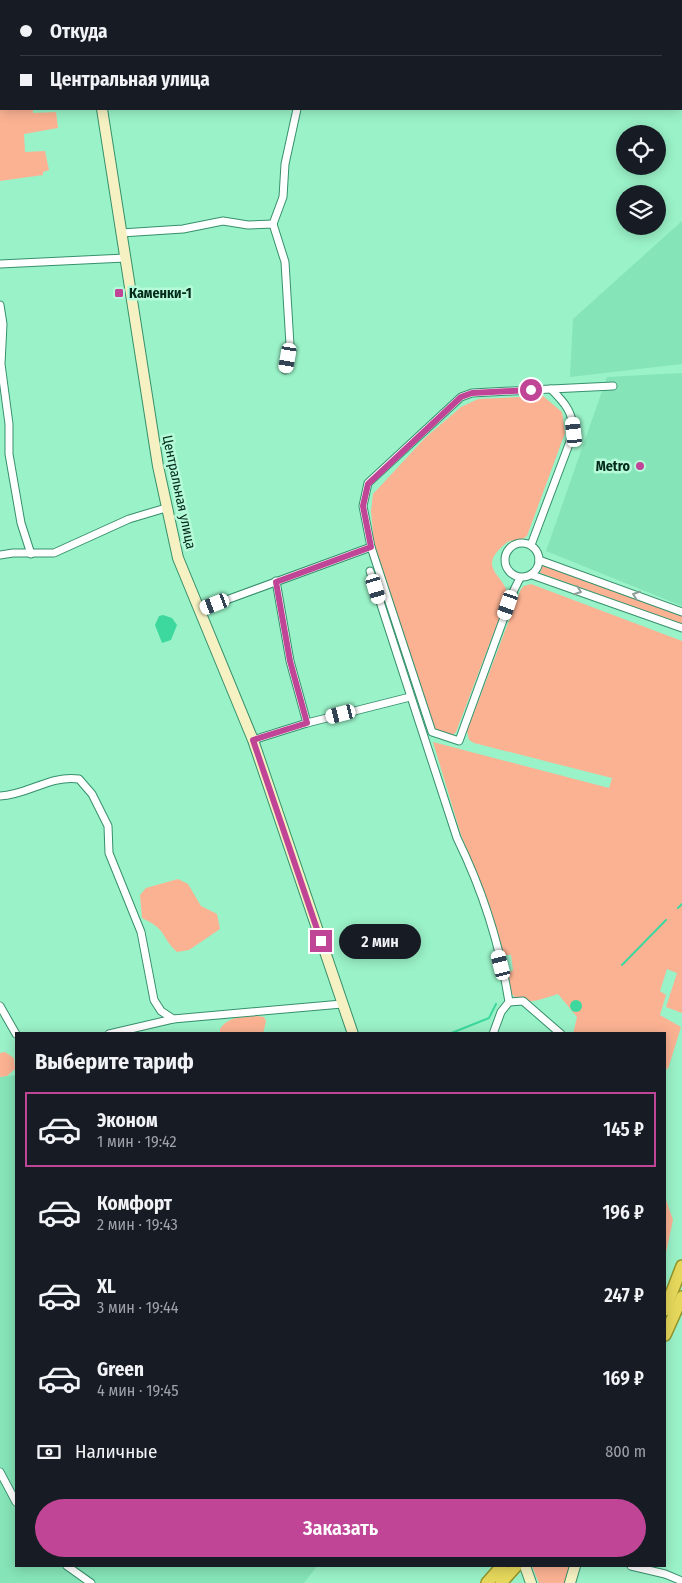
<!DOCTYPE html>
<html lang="ru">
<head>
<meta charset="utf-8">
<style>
  :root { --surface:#171b24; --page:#242831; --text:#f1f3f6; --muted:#9ea1a6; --line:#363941; --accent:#c04597 }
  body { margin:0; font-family:"Fira Sans Condensed",sans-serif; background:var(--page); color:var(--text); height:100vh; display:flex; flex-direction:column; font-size:19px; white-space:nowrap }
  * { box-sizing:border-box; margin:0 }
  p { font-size:16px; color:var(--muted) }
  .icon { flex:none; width:28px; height:28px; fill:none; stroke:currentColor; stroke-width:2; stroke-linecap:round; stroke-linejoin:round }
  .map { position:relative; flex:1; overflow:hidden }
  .panel { position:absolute; left:15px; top:1032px; width:651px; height:535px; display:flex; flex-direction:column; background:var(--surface); border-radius:0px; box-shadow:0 2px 12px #0003 }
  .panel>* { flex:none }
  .banner { position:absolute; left:0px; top:0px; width:682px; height:110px; box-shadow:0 2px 12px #0003; display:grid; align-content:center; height:110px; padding:0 20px; background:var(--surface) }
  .fabs { position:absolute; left:616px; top:125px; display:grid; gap:10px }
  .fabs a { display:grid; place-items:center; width:50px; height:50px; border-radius:50%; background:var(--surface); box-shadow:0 2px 12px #0003; font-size:25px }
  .end { position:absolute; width:22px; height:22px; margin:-11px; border:6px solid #c04597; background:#fff; box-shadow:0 0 0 2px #fff }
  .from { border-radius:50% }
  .bubble { position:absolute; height:35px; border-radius:18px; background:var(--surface); box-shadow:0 2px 12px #0003; font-size:16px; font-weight:600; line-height:35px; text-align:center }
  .car { position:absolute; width:15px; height:30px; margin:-15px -8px; border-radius:6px; box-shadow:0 0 4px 1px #0007; background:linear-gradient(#fff 24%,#345 0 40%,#fff 0 76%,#345 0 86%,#fff 0) }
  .banner b { display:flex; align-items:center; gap:18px; height:48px; font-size:19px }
  .banner b+b { border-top:1px solid var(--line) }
  .banner i { width:12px; height:12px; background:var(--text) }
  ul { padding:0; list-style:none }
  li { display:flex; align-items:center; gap:15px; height:75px; margin:0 10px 8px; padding:0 10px; border:2px solid transparent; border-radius:0px }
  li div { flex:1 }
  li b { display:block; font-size:19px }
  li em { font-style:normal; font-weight:600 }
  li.on { border-color:var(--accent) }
  li>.icon { width:45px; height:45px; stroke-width:1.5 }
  h2 { padding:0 20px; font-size:22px; line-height:60px }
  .pay { display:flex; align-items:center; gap:12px; height:55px; padding:0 20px; font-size:19px }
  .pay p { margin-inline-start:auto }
  .cta { display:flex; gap:10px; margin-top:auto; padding:10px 20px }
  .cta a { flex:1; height:58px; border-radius:30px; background:var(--accent); color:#fff; font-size:20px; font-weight:600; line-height:58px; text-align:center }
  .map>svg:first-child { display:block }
</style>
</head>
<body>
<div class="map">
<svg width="682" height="1583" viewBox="0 0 682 1583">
  <rect width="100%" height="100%" fill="#9af2c8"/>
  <!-- built -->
  <g fill="#85e4b8">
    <path d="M682,221V364L570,377L573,319Z"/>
    <path d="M682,373V606L546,551L607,377Z"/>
    <path d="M16,1075V1566H317L304,1583H0V1077Z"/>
  </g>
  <!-- green -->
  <g fill="#fbb293">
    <path d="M0,41L1,109H33V113L56,112L58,128L24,134L25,152L45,151L49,170L43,172V175L0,181Z"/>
    <path d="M543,396L562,412L565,433L527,536C521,542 511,538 505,544C476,568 504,574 508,595L456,732L453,735L434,732L374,545L371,511L373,494L425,438L461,407L478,399Z"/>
    <path d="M543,564L682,615V624L540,573Z"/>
    <path d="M531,584L682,641V1013L666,1007L677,973L667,969L660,991L666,995L660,1015L681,1027L668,1069L665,1068V1034H573L577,1017L558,994C545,998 523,1008 512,994C508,989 508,980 507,974L513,970L511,955H504L482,886L461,835L433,742L609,788L612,778L474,743L469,740L467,731L521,589L524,586Z"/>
    <path d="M178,879L188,884L201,906L217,914L220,929L189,950L177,952C160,936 168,930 142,918L140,895L146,888Z"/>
    <path d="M257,1016L264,1017L266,1021L263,1034H220V1029C229,1016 242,1017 257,1016Z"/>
    <path d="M5,1052L14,1058L15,1069L7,1076L0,1077V1053Z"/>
    <path d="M665,1197L673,1220L665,1257Z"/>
    <path d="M532,1566H571L565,1583H539Z"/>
  </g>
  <!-- water -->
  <g fill="#3dd89e">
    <path d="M163,615L172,618L177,625L171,640L162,643L155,625L159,616Z"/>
    <circle cx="576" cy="1006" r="6"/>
  </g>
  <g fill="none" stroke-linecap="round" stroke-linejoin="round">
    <!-- stream -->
    <g stroke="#3dd89e" stroke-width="2">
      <path d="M678,908L682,904"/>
      <path d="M622,965L666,920"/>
      <path d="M449,1034L489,1018L496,1004"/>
    </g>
    <!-- minor casing -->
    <g stroke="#36906c" stroke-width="9">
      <g id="minor">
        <path d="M273,224L283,197L285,164L297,109"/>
        <path d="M121,233L183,229L223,221L248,225L273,224L285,262L290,345L285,370"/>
        <path d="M0,264L125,258"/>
        <path d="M0,305L3,324L1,364L9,424V454L21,523L31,554"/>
        <circle cx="522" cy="560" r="17"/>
        <path d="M531,545L574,431C572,411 565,403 551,389L613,386"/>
        <path d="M371,547L432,732L459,741L514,590L520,578"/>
        <path d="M0,555L13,553H54L129,519L166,508"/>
        <path d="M539,560L682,612"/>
        <path d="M370,571L457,838C482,889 500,945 509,1002"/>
        <path d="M532,575L682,628"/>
        <path d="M276,581L290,661L307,723"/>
        <path d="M199,610L371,547L363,506L368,483L461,397L472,393L551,389"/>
        <path d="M253,740L307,723L410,697"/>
        <path d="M0,796C28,795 49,775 79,779L92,794L108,826L109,853L141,932L154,1000L161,1011L173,1019"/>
        <path d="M0,1006L16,1034"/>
        <path d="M109,1034L173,1019L342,1004"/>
        <path d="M493,1034L501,1012L509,1002L523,1001L561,1034"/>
        <path d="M0,1472L16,1502"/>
        <path d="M67,1566L91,1583"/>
        <path d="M631,1566L665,1574L682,1581"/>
      </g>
    </g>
    <!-- secondary casing -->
    <g stroke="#36906c" stroke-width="12">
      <g id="secondary">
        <path d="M86,0V1"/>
        <path d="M102,109L158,466L178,558L253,740L353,1034"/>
        <path d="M525,1566L531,1583"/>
        <path d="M570,1583L575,1566"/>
      </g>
    </g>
    <!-- trunk casing -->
    <g stroke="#93952b" stroke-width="14">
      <g id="trunk">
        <path d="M665,1310L682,1266"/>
        <path d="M665,1335L682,1297"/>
        <path d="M487,1583L502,1566"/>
        <path d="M501,1583L516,1566"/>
      </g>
    </g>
    <!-- minor -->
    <use href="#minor" stroke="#fff" stroke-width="7"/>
    <!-- secondary -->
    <use href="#secondary" stroke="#f6f1c2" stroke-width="10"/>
    <!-- trunk -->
    <use href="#trunk" stroke="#e6d85c" stroke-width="11"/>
  </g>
  <!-- one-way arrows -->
  <defs><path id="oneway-chevron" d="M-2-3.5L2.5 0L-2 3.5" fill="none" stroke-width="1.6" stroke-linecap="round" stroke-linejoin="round" transform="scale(1.25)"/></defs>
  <g stroke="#8e9f98">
    <use href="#oneway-chevron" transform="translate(578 591) rotate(20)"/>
    <use href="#oneway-chevron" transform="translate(636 595) rotate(-160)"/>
  </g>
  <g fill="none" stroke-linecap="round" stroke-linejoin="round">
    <!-- route -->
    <path stroke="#c04597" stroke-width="6" d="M321,941L253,740L307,723L290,661L276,582L371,547L363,506L368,484L461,397L472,393L531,390"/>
  </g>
  <!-- markers -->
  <g fill="#c04597" stroke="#b6fbd9" stroke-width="2">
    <rect x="114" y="288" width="10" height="10" rx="2.5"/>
    <circle cx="640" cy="466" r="5"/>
  </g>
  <g text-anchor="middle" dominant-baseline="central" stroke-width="5" stroke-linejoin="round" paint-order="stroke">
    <!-- poi labels -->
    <g font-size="14" font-weight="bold" fill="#032a1b" stroke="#b6fbd9" text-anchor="start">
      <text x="129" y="293">Каменки-1</text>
      <text x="630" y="466" text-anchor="end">Metro</text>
    </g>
    <!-- street labels -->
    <g font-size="14" fill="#032a1b" stroke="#b6fbd9">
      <text transform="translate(179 492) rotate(78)">Центральная улица</text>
    </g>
  </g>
</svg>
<div class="fabs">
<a><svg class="icon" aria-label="locate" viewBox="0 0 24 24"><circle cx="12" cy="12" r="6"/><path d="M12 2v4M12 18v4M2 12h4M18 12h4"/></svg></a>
<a><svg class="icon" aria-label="layers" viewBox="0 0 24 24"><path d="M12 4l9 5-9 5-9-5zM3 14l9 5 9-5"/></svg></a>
</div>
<i class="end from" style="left:531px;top:390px"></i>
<i class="end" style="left:321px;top:941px"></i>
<div class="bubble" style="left:339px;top:924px;width:82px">2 мин</div>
<i class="car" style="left:288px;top:358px;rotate:190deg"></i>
<i class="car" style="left:574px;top:432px;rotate:354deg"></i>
<i class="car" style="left:376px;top:589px;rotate:163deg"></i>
<i class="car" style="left:215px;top:604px;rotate:249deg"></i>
<i class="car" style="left:508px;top:605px;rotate:199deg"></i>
<i class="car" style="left:341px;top:714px;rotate:256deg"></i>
<i class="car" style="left:501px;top:965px;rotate:346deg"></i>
<div class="banner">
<b><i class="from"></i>Откуда</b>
<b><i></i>Центральная улица</b>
</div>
<section class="panel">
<h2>Выберите тариф</h2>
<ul>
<li class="on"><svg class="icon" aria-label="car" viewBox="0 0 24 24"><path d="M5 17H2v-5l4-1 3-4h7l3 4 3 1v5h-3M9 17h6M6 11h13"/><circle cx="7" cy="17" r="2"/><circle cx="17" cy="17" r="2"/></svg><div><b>Эконом</b><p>1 мин · 19:42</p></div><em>145 ₽</em></li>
<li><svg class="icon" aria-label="car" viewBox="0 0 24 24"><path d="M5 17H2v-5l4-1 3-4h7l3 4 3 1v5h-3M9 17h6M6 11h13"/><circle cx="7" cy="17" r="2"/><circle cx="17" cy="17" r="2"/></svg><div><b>Комфорт</b><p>2 мин · 19:43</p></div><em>196 ₽</em></li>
<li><svg class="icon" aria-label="car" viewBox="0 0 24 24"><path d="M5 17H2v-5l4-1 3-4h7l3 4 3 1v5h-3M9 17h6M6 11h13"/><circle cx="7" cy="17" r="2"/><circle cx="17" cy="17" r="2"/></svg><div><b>XL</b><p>3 мин · 19:44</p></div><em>247 ₽</em></li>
<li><svg class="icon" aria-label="car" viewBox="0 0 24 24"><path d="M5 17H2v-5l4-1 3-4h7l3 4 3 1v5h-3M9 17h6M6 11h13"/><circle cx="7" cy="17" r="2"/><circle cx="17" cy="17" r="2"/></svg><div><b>Green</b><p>4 мин · 19:45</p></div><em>169 ₽</em></li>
</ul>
<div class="pay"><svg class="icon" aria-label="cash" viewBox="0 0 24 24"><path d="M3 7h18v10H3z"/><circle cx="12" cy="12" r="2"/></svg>Наличные<p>800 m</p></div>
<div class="cta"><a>Заказать</a></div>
</section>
</div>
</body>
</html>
